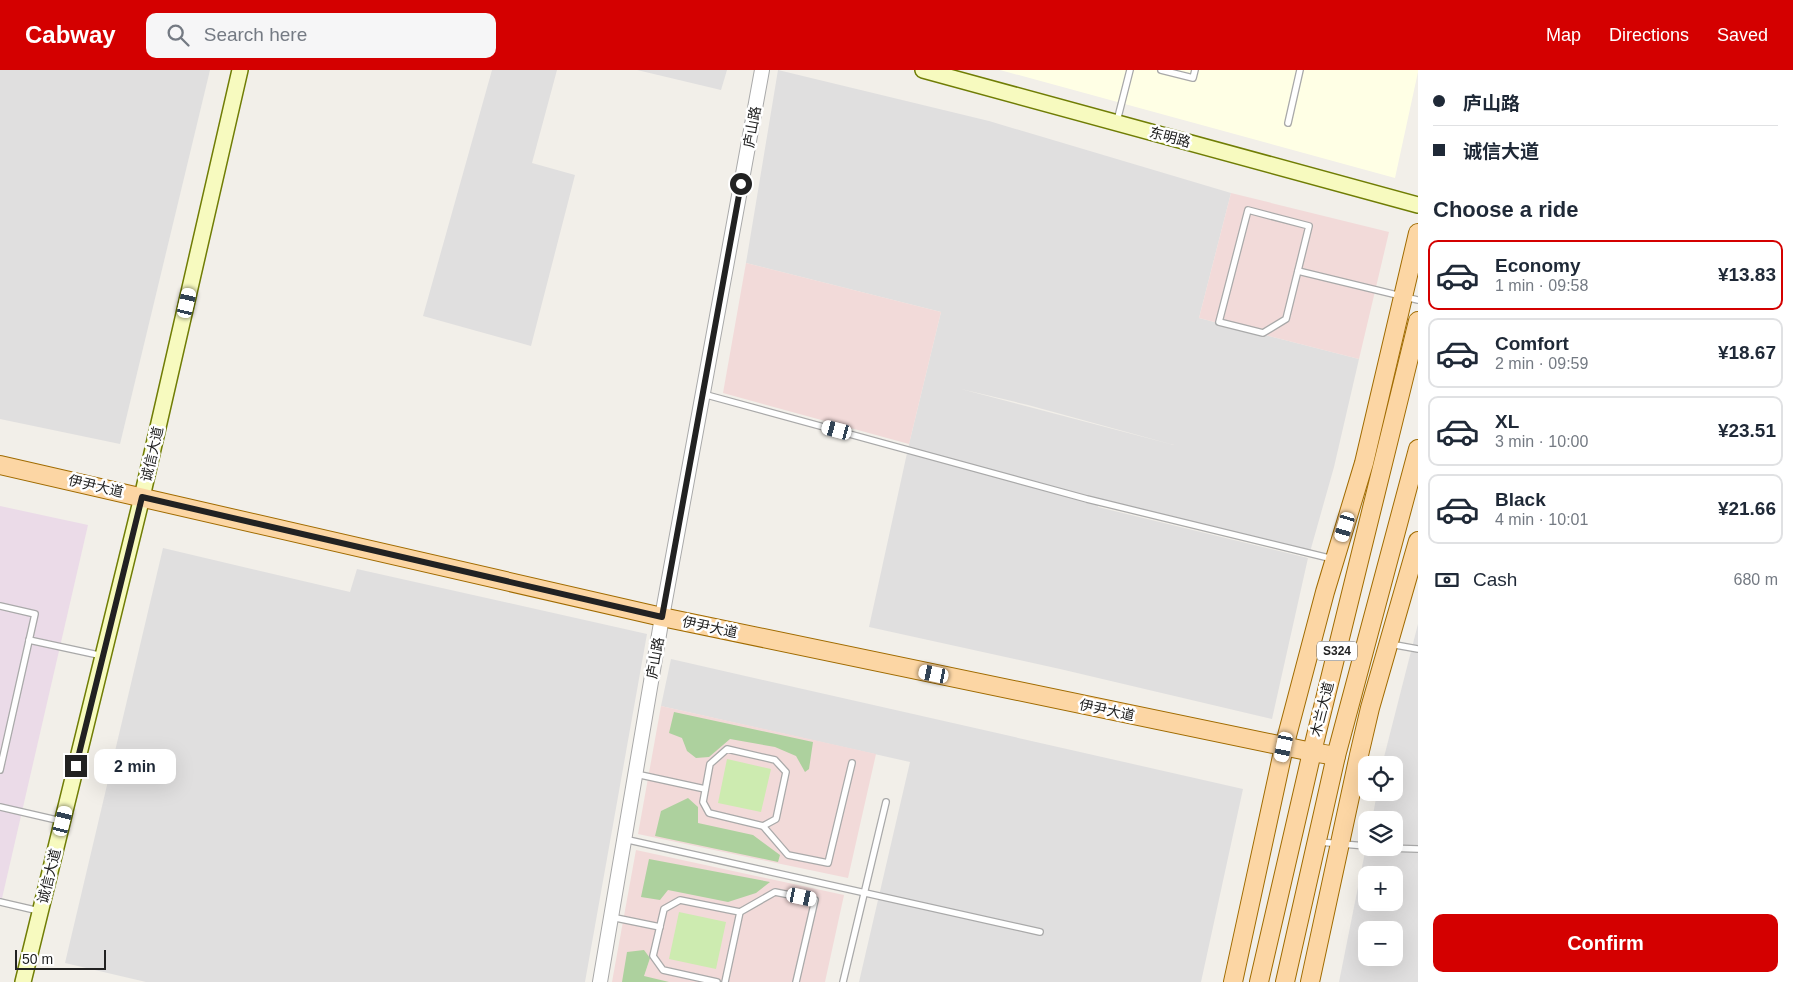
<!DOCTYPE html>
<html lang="en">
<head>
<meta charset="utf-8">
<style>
  :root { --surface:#fff; --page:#f6f6f7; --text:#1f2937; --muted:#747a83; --line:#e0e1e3; --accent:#d40000 }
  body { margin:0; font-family:Arial,"Noto Sans SC",sans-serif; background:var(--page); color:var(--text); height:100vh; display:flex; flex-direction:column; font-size:19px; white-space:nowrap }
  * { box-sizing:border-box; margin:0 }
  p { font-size:16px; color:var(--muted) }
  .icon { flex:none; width:28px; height:28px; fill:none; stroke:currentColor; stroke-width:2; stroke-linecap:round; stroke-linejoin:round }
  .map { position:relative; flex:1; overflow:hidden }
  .side { display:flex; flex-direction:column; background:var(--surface); width:375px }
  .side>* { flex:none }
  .hud { display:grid; align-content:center; height:110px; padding:0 15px; background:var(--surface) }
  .fabs { position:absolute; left:1358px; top:686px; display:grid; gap:10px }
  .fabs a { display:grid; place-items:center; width:45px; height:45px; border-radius:10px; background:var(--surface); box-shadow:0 5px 20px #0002; font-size:25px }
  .scale { position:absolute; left:15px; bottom:12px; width:91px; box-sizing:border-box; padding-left:5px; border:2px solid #222; border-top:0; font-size:14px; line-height:18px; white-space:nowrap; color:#222; -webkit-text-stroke:4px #fff; paint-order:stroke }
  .end { position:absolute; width:22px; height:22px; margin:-11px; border:6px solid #222; background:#fff; box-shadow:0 0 0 2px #fff }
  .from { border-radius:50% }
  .bubble { position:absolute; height:35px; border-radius:10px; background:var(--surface); box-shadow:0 5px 20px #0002; font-size:16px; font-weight:700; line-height:35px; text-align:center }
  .car { position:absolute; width:15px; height:30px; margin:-15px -8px; border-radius:6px; box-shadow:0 0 4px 1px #0007; background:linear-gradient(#fff 24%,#345 0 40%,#fff 0 76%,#345 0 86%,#fff 0) }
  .hud b { display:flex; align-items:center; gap:18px; height:48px; font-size:19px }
  .hud b+b { border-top:1px solid var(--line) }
  .hud i { width:12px; height:12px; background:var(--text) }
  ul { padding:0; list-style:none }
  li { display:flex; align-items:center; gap:15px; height:70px; margin:0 10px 8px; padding:0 5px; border:2px solid var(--line); border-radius:10px }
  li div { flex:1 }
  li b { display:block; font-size:19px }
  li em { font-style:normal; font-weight:700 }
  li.on { border-color:var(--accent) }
  li>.icon { width:45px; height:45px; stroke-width:1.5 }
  h2 { padding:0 15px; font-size:22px; line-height:60px }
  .pay { display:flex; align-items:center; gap:12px; height:55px; padding:0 15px; font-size:19px }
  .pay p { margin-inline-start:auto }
  .button { display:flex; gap:10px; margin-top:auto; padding:10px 15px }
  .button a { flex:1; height:58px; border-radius:10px; background:var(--accent); color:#fff; font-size:20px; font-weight:700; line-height:58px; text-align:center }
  header { display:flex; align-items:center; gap:30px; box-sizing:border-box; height:70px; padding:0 25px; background:var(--accent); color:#fff }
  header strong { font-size:24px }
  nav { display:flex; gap:28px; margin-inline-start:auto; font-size:18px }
  .search { width:350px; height:45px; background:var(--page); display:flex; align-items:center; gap:12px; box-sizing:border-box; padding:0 18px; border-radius:10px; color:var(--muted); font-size:19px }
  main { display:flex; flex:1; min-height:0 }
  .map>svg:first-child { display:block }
</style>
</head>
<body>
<header>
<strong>Cabway</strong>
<div class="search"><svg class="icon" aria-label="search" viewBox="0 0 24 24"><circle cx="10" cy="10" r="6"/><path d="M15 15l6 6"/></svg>Search here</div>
<nav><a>Map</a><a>Directions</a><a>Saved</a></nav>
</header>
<main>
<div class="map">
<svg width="1418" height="912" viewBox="0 0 1418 912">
  <rect width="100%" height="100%" fill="#f2efe9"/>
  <!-- residential -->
  <g fill="#e0dfdf" fill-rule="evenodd">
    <path d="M0,0H210L120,374L0,349Z"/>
    <path d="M492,0H557L532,93L575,105L531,276L423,246Z"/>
    <path d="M637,0H727L721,20Z"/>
    <path d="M778,0L989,51L1231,123L1199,248L1359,289L1334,397L1310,482L1100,430L1098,437L1308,488L1272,649L1060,599L869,557L909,374L941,242L746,193ZM961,319L1028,335L1174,375Z"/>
    <path d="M163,478L350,522L357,499L647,564L585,912H146L65,893Z"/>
    <path d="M1418,554V912H1339L1366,777L1394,778V750H1372L1377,723L1394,722V695H1382ZM1366,805H1394V832H1366ZM1366,860H1394V888H1366Z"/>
    <path d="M671,589L1243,719L1201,912H859L910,692L661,636Z"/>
  </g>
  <!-- commercial -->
  <g fill="#f2dad9">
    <path d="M1231,123L1389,162L1359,289L1199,248Z"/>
    <path d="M746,193L941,242L909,374L723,323Z"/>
    <path d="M661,636L876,684L848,808L638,764Z"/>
    <path d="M636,780L844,825L825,912H612Z"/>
  </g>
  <!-- industrial -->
  <path fill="#ebdbe8" d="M0,436L88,455L0,837Z"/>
  <!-- education -->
  <path fill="#ffffe5" d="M1000,0H1418V2L1395,108Z"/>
  <!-- grass -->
  <g fill="#cdebb0">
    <path d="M727,689L771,699L761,742L718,733Z"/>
    <path d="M679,842L726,852L716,899L669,889Z"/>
  </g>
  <!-- forest -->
  <g fill="#add19e">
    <path d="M674,642L813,672L809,699L805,702L796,686L775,677L730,669L709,687L696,688L687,681L682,668L669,663Z"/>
    <path d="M688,728L698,737V753L753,765L780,785L778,792L655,766L661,741Z"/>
    <path d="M649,789L770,812L756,823L728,832L668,820L660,830L641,827Z"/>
    <path d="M644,880L650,888L644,906L669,912H622L627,882Z"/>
  </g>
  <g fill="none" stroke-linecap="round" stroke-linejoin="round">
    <!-- service casing -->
    <g stroke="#a9a9a9" stroke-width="8">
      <g id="service">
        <path d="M1161,0L1193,8L1195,0"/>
        <path d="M1117,51L1130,0"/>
        <path d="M1288,53L1300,0"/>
        <path d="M1248,140L1309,156L1286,249L1263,263L1219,252Z"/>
        <path d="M1298,201L1418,230"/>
        <path d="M703,324L1087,429L1333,489"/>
        <path d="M0,536L35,544L0,700"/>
        <path d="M29,570L103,586"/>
        <path d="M1390,574L1418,579"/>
        <path d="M727,679L775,690L786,702L776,749L763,756L709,743L703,732L710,694Z"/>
        <path d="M636,704L705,719"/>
        <path d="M0,737L61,751"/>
        <path d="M763,756L788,785L828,793L852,693"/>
        <path d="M624,769L1040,862"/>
        <path d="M1319,772L1366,776"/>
        <path d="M1386,778L1418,779"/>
        <path d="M0,832L39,841"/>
        <path d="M611,847L660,857"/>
        <path d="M717,912L663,900L653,886L664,839L680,830L740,842"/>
        <path d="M725,912L740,842L775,822L815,830L796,912"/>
        <path d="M843,912L886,732"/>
      </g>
    </g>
    <!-- tertiary casing -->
    <g stroke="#a9a9a9" stroke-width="16">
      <path id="tertiary" d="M600,912L662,547L762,0"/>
    </g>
    <!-- secondary casing -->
    <g stroke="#707d05" stroke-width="18">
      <g id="secondary">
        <path d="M923,0L1418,135"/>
        <path d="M23,912L142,427L240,0"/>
      </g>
    </g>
    <!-- primary casing -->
    <g stroke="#a06b00" stroke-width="20">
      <g id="primary">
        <path d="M0,395L662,547L1312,682L1336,686"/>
        <path d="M1233,912L1284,677L1325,522L1364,393L1418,163"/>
        <path d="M1259,912L1312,682L1418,251"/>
        <path d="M1285,912L1336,686L1418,379"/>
        <path d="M1310,912L1359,685L1370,638L1418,471"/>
      </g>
    </g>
    <!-- service -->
    <use href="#service" stroke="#fff" stroke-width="5.5"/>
    <!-- tertiary -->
    <use href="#tertiary" stroke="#fff" stroke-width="14"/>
    <!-- secondary -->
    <use href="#secondary" stroke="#f7fabf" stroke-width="15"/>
    <!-- primary -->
    <use href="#primary" stroke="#fcd6a4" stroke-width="18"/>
  </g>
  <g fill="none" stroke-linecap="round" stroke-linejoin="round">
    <!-- route -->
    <path stroke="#222" stroke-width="6" d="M76,696L142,427L662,547L741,114"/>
  </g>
  <g text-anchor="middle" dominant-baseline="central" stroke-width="5" stroke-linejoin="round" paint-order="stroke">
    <!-- shield labels -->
    <rect fill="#fff" stroke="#646464" stroke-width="1" x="1317" y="571.5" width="40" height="19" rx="4"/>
    <g font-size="12" font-weight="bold" fill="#222">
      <text x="1337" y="581">S324</text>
    </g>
    <!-- street labels -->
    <g font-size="14" fill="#222" stroke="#fff">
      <text transform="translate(752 57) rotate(-80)">庐山路</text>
      <text transform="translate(1170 67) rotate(15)">东明路</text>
      <text transform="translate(152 384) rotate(-77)">诚信大道</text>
      <text transform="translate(96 416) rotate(13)">伊尹大道</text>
      <text transform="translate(710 557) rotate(12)">伊尹大道</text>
      <text transform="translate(655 588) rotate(-80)">庐山路</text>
      <text transform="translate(1322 639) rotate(-76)">木兰大道</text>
      <text transform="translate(1107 640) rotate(12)">伊尹大道</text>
      <text transform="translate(49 806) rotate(-76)">诚信大道</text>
    </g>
  </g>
</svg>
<div class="fabs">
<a><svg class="icon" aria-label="locate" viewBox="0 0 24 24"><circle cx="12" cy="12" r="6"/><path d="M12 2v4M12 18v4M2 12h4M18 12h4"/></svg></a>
<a><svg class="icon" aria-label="layers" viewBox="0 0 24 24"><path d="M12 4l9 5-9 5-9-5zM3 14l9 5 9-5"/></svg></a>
<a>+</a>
<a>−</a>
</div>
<div class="scale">50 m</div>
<i class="end from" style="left:741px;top:114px"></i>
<i class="end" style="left:76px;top:696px"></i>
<div class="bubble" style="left:94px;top:679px;width:82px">2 min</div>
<i class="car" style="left:187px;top:233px;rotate:13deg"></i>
<i class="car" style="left:837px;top:360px;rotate:285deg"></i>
<i class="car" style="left:1345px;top:457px;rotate:197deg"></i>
<i class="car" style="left:934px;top:604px;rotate:282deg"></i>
<i class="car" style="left:1284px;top:677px;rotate:192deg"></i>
<i class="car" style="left:63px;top:751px;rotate:14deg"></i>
<i class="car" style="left:802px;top:827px;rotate:102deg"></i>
</div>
<section class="side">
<div class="hud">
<b><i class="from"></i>庐山路</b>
<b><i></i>诚信大道</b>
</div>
<h2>Choose a ride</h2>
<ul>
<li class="on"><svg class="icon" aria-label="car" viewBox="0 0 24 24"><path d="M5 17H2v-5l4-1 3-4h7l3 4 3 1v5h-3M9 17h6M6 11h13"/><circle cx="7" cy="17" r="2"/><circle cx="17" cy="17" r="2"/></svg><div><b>Economy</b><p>1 min · 09:58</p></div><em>¥13.83</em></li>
<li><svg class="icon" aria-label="car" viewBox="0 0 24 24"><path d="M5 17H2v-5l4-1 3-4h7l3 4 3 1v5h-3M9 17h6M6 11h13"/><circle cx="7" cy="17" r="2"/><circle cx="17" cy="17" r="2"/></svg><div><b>Comfort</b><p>2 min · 09:59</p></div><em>¥18.67</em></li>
<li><svg class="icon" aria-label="car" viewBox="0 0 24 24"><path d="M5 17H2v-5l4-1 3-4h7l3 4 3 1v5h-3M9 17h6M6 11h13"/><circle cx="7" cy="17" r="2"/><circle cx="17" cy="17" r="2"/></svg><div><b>XL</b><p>3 min · 10:00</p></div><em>¥23.51</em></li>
<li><svg class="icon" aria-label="car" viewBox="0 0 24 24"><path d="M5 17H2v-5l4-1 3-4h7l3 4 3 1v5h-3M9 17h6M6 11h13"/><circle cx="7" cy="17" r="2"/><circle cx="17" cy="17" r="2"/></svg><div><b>Black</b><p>4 min · 10:01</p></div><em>¥21.66</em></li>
</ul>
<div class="pay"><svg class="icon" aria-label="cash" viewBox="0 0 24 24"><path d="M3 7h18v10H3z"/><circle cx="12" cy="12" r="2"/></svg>Cash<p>680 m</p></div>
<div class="button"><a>Confirm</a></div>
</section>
</main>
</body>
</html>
